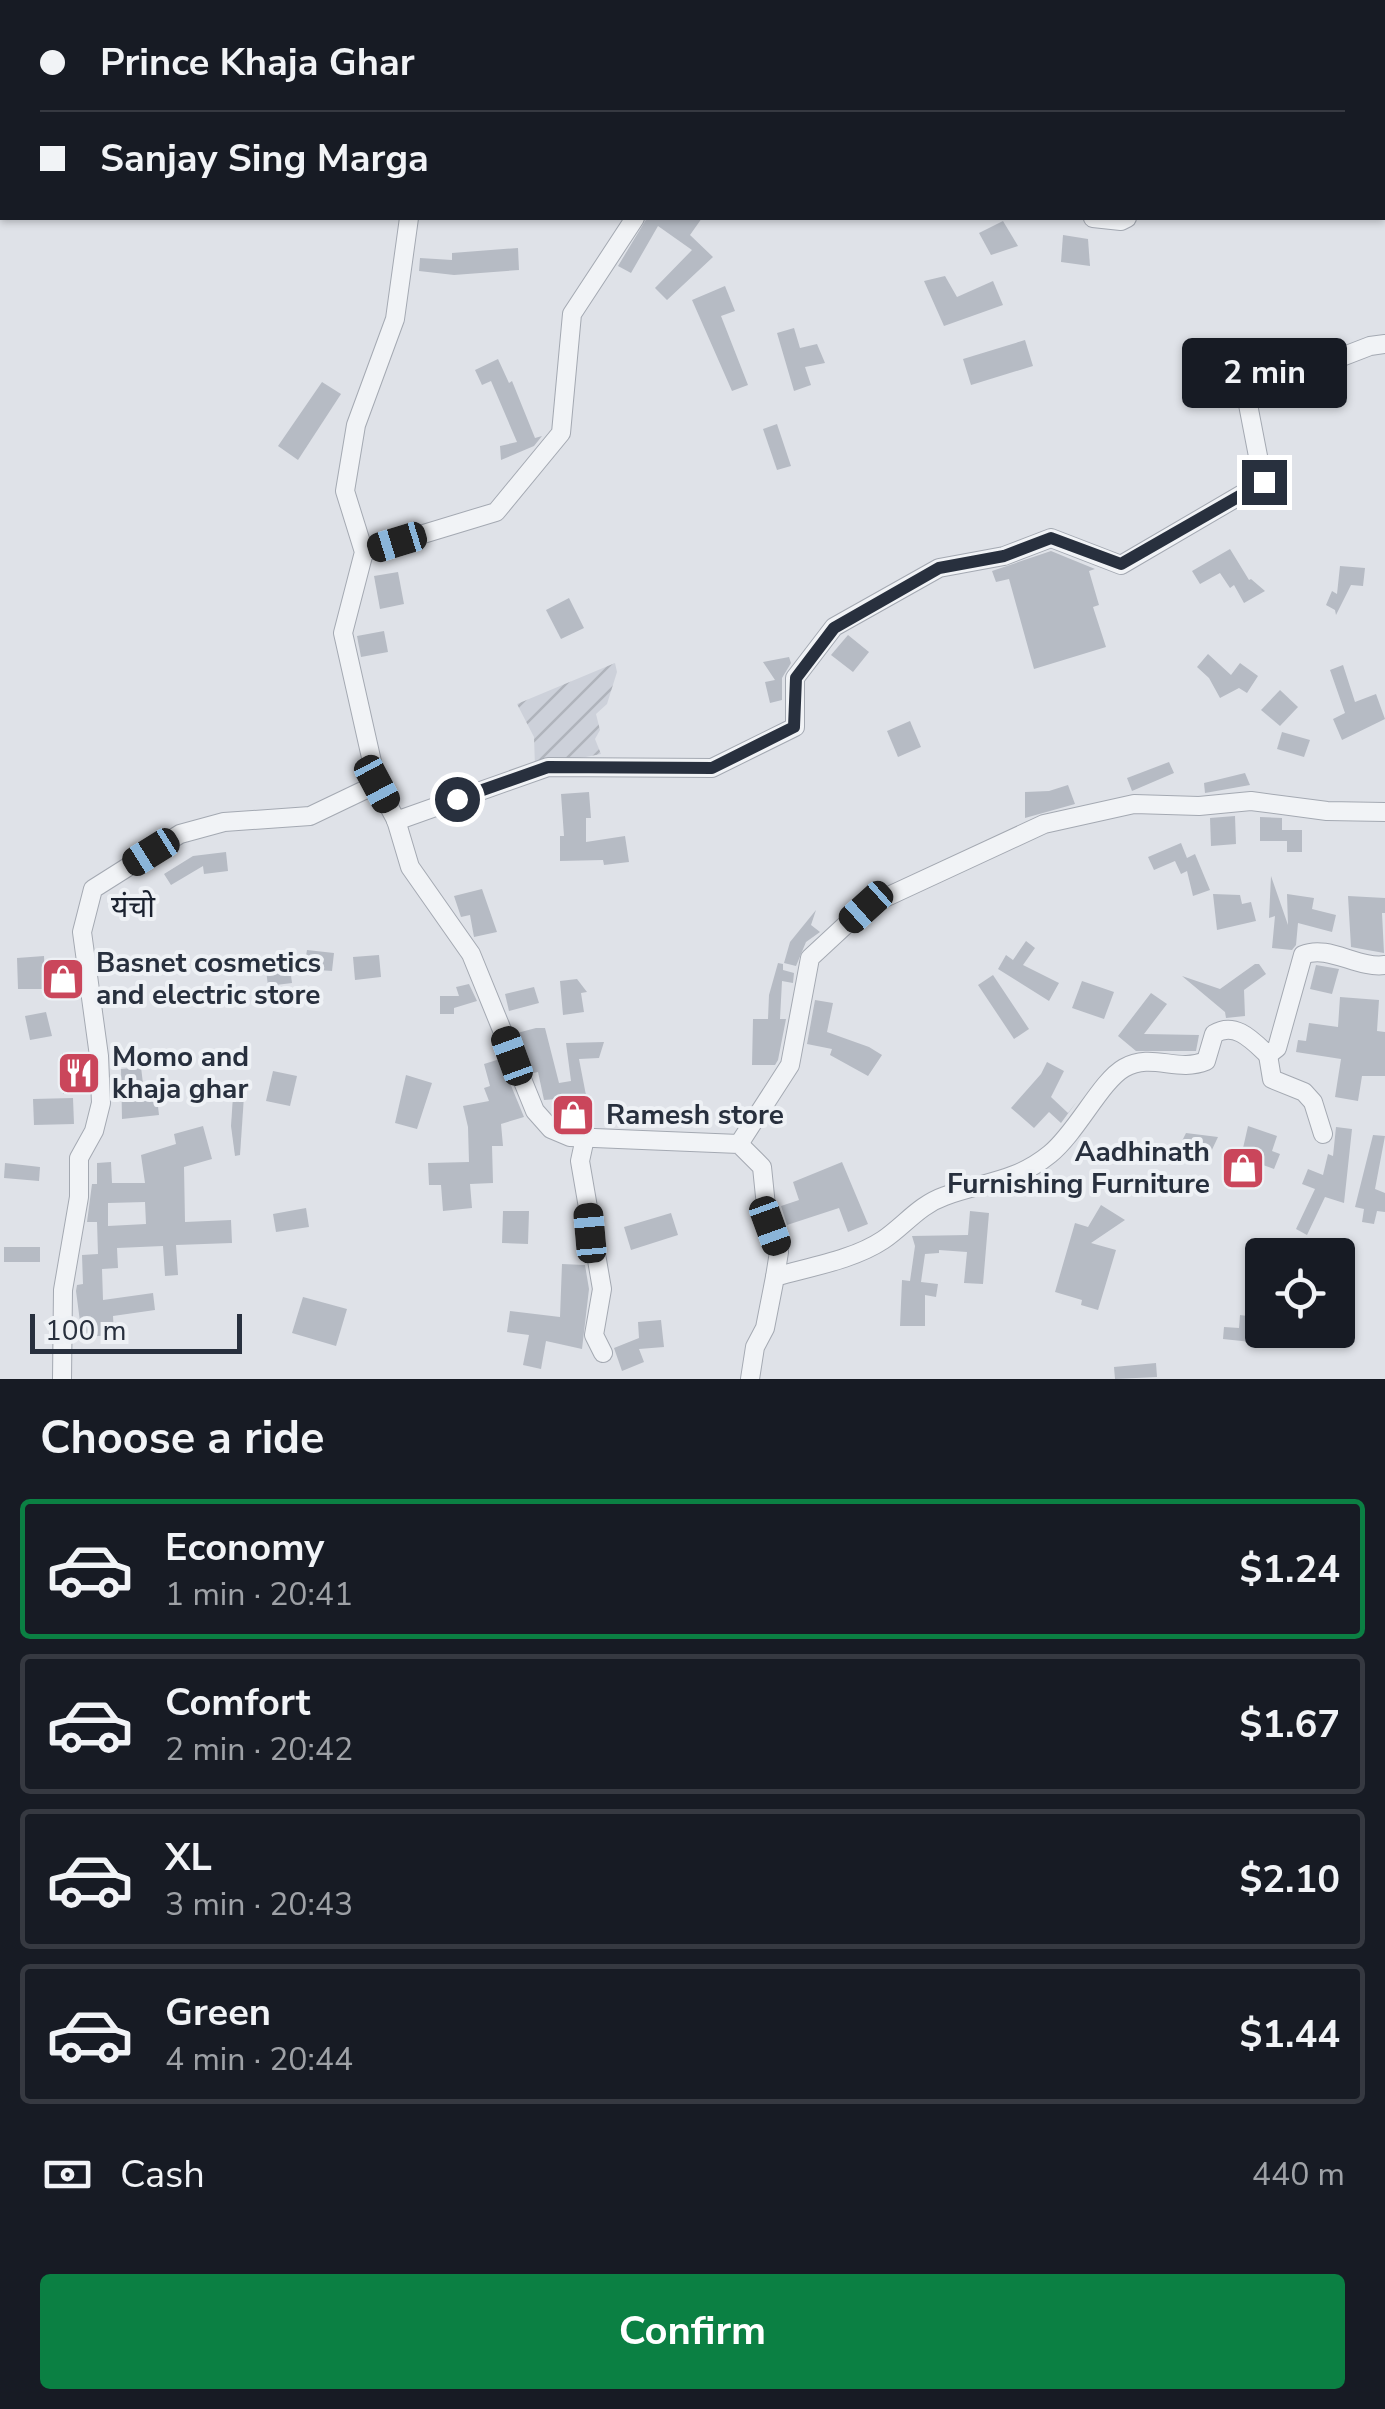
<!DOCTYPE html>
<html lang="en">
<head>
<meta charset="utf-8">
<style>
  :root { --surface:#171b24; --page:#242831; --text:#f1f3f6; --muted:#9ea1a6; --line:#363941; --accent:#0b8043 }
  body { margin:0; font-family:"Nunito Sans","Noto Sans Devanagari",sans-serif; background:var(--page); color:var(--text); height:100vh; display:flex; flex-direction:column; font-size:38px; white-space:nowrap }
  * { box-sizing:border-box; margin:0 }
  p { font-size:32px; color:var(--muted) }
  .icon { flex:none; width:55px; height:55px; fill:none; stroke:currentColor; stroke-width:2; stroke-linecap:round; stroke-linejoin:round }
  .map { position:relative; height:1379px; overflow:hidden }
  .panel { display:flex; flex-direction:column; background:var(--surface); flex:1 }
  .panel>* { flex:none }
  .top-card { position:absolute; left:0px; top:0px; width:1385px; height:220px; box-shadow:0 2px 8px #0004; display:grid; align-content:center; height:220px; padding:0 40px; background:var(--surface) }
  .fabs { position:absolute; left:1245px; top:1238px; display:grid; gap:20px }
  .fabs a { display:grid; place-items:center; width:110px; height:110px; border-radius:10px; background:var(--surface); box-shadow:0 2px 8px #0004; font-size:50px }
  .scale { position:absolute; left:30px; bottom:25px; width:212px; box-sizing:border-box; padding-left:10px; border:5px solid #28303e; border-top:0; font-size:28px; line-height:35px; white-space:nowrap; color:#28303e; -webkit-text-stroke:8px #eef1f5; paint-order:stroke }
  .end { position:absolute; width:45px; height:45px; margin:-22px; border:12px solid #28303e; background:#fff; box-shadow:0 0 0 5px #fff }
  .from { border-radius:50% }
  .bubble { position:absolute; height:70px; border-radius:10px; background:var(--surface); box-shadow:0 2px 8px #0004; font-size:32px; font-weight:700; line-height:70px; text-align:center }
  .car { position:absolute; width:30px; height:60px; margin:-30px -15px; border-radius:12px; box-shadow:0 0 8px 2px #0007; background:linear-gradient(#222 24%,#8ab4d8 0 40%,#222 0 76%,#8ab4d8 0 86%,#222 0) }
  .top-card b { display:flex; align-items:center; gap:35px; height:95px; font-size:38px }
  .top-card b+b { border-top:2px solid var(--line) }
  .top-card i { width:25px; height:25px; background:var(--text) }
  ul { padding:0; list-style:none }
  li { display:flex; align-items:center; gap:30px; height:140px; margin:0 20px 15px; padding:0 20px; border:5px solid var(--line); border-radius:10px }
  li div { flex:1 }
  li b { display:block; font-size:38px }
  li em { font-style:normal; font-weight:700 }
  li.selected { border-color:var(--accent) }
  li>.icon { width:90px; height:90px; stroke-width:1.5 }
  h2 { padding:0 40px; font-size:45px; line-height:120px }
  .pay { display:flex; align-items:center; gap:25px; height:110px; padding:0 40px; font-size:38px }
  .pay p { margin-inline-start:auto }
  .action { display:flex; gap:20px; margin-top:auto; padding:20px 40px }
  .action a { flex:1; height:115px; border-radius:10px; background:var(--accent); color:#fff; font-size:40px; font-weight:700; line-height:115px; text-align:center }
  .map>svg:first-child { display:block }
</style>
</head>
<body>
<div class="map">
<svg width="1385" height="1379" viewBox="0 0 1385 1379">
  <defs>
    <pattern id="industrial-furrows" width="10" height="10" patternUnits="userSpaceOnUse" patternTransform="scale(2.5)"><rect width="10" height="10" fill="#cdd1da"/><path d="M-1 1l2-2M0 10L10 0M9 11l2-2" fill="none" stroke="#b0b4bc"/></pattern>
  </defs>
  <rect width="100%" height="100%" fill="#dfe2e8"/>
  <!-- industrial -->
  <path fill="url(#industrial-furrows)" d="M615,663L617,672L607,704L596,714L600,730L595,739L601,754L535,767L534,737L517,704Z"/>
  <!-- building -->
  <g fill="#b6bbc4" fill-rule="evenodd">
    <path d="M647,218H702L690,235L713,257L667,300L655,288L692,250L658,226L631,273L618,266Z"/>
    <path d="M1003,221L1018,246L991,255L979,233Z"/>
    <path d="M1063,235L1088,239L1090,266L1061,262Z"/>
    <path d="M518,248L519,270L454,275L419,271L420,258L452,260V253Z"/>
    <path d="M945,276L957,297L993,281L1003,305L944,326L924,281Z"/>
    <path d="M725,286L735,311L721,316L748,385L732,391L692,300Z"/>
    <path d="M794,328L800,348L817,344L825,363L805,367L811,385L794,391L777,333Z"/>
    <path d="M1025,340L1033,366L971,385L963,359Z"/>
    <path d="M498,359L509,383L512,381L535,438L542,436L534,446L501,460L500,446L517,442L491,381L482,385L475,370Z"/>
    <path d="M322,382L341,394L298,460L278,446Z"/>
    <path d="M777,424L791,466L777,470L763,429Z"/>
    <path d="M1230,549L1249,580L1251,579L1265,591L1244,603L1234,585L1230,588L1220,573L1200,584L1192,571Z"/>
    <path d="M1051,551L1095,569L1089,571L1099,605L1093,607L1106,647L1034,669L1009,579L996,582L992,571Z"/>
    <path d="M1340,566L1365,568L1363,586L1351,585L1336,615L1335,610L1326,605L1332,591L1337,594Z"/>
    <path d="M398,572L404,604L380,609L374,576Z"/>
    <path d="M569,598L584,628L561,639L546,610Z"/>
    <path d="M384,631L388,652L361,657L357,636Z"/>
    <path d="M848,635L869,652L853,672L831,655Z"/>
    <path d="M1208,654L1231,675L1240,663L1258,676L1247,693L1239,688L1220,698L1209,678L1197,667Z"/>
    <path d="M789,657L791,663L782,678V700L770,703L765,682L775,680L763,662Z"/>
    <path d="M1343,665L1355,702L1376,694L1385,719L1342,740L1333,719L1345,713L1330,670Z"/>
    <path d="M1280,690L1298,707L1280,726L1261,710Z"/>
    <path d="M910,721L921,747L898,757L887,731Z"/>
    <path d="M1282,732L1310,740L1304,757L1277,749Z"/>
    <path d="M1169,762L1174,773L1132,791L1127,778Z"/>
    <path d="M1245,773L1250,785L1205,793L1204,783Z"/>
    <path d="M1068,785L1075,804L1025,818V792L1049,791Z"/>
    <path d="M589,792L591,818H586V842L625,836L629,862L604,865L603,860L560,861V836H564L561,794Z"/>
    <path d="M1235,816L1236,844L1211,846L1210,818Z"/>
    <path d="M1260,817L1282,818V830H1302V852H1287V841H1260Z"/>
    <path d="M1181,843L1187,858L1195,854L1210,890L1193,896L1187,871L1181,874L1175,861L1154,870L1148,857Z"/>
    <path d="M226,852L228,871L204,874L203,866L171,885L164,874L193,856Z"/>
    <path d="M1271,876L1288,925L1287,894L1314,898L1312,909L1336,915L1332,932L1298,923L1296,945L1292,950L1272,948L1275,916L1269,918Z"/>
    <path d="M482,889L497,932L474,937L470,915L461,917L454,896Z"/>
    <path d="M1213,894L1240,895L1242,904L1251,902L1256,921L1217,930Z"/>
    <path d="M1348,896L1385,898V913H1382L1384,953L1351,947Z"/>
    <path d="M816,910L811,925L820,932L806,942L796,966L784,963L790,942Z"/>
    <path d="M1026,941L1035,948L1023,965L1059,983L1049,1001L998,969L1006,955L1013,960Z"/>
    <path d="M307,950L334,953L332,971L290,968L292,983L268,986L265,962L306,956Z"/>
    <path d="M379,955L381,977L355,980L353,957Z"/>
    <path d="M44,956L45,977L72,974L73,989H18L17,958Z"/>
    <path d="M778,963L783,964V970L794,973L793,983L782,981L780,1019H786L778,1060L775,1065H752L753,1019H768L769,995Z"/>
    <path d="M1255,964H1259L1266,974L1244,990L1245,1016L1226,1018L1225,1012L1182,976L1220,989Z"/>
    <path d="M1316,965L1339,969L1332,994L1310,989Z"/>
    <path d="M993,975L1029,1029L1014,1039L978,985Z"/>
    <path d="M577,979L587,992L581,993L584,1012L563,1015L560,981Z"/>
    <path d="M1082,981L1114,992L1104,1019L1072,1008Z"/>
    <path d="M469,984L477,1001L454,1008V1014H440V996H459L456,987Z"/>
    <path d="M534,987L539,1003L509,1011L505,994Z"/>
    <path d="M1151,993L1167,1004L1144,1034L1199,1035L1196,1051H1136L1118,1036Z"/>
    <path d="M1340,997L1379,1000L1377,1031L1385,1032V1076H1362L1358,1101L1335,1097L1341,1059L1296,1052L1298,1040L1306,1041L1309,1023L1338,1027Z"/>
    <path d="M815,1000L833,1003L827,1032L869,1047L882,1055L868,1076L830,1055L832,1049L807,1044Z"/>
    <path d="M46,1012L52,1036L30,1040L25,1016Z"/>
    <path d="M536,1028H545L559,1083L571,1081L566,1043L604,1042L599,1058L579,1059L590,1116L568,1123L564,1121L558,1099L544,1100L538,1072L533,1073L517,1033Z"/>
    <path d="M86,1052L88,1094H63L62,1053Z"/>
    <path d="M500,1059L524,1117L501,1124L503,1146H492L493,1183L470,1184L472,1208L443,1211L441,1185H429L428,1163L469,1162L468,1127L463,1106L489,1101L484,1088L490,1086L484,1064Z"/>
    <path d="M1047,1062L1064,1071L1051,1097L1068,1113L1078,1100L1061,1123L1049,1112L1034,1128L1011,1108L1041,1074Z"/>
    <path d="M141,1067L144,1092L156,1090L159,1115L122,1119L121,1069Z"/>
    <path d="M273,1071L297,1076L290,1106L266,1101Z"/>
    <path d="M406,1075L432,1083L417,1129L395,1123Z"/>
    <path d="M233,1096H244L240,1155L235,1156L231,1126Z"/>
    <path d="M73,1098L74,1124L34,1125L33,1099Z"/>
    <path d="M203,1126L212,1159L184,1167L185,1222L231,1220L232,1243L176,1245L178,1275L165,1276L163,1246L117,1248L118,1268L102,1269L103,1300L153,1293L155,1310L113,1316L114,1335L82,1337L76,1291L77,1285L83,1284L82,1255L98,1254L97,1222H87L92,1184H97V1163L111,1162L112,1183H145L141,1155L176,1144L174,1134ZM145,1202L146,1224L108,1226V1203Z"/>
    <path d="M1248,1126L1277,1136L1272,1151L1280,1154L1274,1169L1241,1157Z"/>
    <path d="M1336,1127L1352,1129L1344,1203L1325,1197L1307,1235L1296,1229L1315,1189L1302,1184L1308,1169L1323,1175L1328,1154L1333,1156Z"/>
    <path d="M1186,1133L1218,1137L1209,1156L1181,1143Z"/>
    <path d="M1373,1135L1385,1136L1375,1189L1385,1193V1212L1377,1211L1374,1224L1362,1222L1364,1209L1355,1207Z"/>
    <path d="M842,1162L868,1224L848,1232L839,1208L787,1225L781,1206L799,1200L793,1182Z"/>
    <path d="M5,1163L40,1167L39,1181L4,1178Z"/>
    <path d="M1101,1205L1125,1220L1091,1243L1116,1250L1098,1310L1081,1305L1082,1300L1055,1292L1075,1223L1088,1227Z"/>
    <path d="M306,1208L309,1227L276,1232L273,1214Z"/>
    <path d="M503,1211H529L528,1244L502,1243Z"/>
    <path d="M970,1211L989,1213L983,1284L964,1283L967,1252L939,1250V1253L925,1254L921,1282L938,1284L936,1297L925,1295V1326H900L902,1280L910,1281L915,1246L912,1236L968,1235Z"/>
    <path d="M671,1213L678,1235L631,1250L624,1227Z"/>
    <rect x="4" y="1247" width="36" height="15"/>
    <path d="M562,1264L585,1265L589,1289L582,1349L546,1341L541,1369L523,1365L529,1335L507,1332L510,1311L560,1317Z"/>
    <path d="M303,1297L347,1309L336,1346L292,1333Z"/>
    <path d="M1240,1315L1262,1318V1330H1272L1270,1344L1223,1339L1224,1327L1239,1328Z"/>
    <path d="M661,1320L664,1347L639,1349L644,1362L622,1371L614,1348L639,1338L638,1322Z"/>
    <path d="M1156,1363L1157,1377L1115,1379L1114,1367Z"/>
  </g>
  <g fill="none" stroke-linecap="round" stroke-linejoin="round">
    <!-- minor casing -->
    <g stroke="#a4a9b2" stroke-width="20">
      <g id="minor">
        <path d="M251,0L253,2"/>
        <path d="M404,2L407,0"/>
        <path d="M772,2L773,0"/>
        <path d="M1382,209L1385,210"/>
        <path d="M1093,218L1121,221L1127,218"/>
        <path d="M364,552L496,512L561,433L572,314L635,218"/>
        <path d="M377,784L396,820L410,867L471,954L535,1111L551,1129L570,1137L739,1144L762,1167L766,1206L779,1252L775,1277"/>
        <path d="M396,821L548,767L712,768L795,727V678L834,627L939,568L1004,556L1051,538L1121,565L1263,482L1246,394L1370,346L1385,344"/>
        <path d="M1268,1055L1272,1079L1304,1092L1313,1102L1323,1134"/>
        <path d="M585,1138L580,1161L602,1289L594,1335L603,1353"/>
        <path d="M739,1144L790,1065L810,958L865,907L1044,824L1134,804L1199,806L1251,801L1327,811L1385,812"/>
        <path d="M62,1379L63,1290L79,1197V1158L94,1131L101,1103L99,1056L82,932L93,889L180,834L224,822L310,816L377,784L343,633L364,552L345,491L356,425L395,319L409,218"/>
        <path d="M750,1379L755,1347L765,1328L775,1277C809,1267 853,1260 883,1240C905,1225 919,1205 945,1196C983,1182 1016,1182 1050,1154C1077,1132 1101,1081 1124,1068C1152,1052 1177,1073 1206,1061L1214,1034C1235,1021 1252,1040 1268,1055L1277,1048L1303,955C1328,944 1358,969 1385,965"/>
      </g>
    </g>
    <!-- minor -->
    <use href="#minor" stroke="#f1f3f6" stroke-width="18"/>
  </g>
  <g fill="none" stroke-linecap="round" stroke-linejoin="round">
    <!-- route -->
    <path stroke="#28303e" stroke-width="12" d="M457,799L548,767L712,768L794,727L796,678L834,628L939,568L1004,556L1051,538L1121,564L1264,482"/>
  </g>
  <!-- icons -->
  <defs>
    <g id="shop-square" transform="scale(2.25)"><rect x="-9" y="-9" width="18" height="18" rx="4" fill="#ca465b" stroke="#eef1f5"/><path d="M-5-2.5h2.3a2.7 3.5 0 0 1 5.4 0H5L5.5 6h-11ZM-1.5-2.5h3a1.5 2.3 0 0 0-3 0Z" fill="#fff"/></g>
    <g id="restaurant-square" transform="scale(2.25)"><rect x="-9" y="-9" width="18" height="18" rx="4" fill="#ca465b" stroke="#eef1f5"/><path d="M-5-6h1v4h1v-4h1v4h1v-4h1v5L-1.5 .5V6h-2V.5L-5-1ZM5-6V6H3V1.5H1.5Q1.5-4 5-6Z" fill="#fff"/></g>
  </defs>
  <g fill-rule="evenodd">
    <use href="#shop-square" x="63" y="979"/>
    <use href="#restaurant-square" x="79" y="1073"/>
    <use href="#shop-square" x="573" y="1115"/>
    <use href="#shop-square" x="1243" y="1168"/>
  </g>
  <g text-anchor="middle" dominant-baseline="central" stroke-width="8" stroke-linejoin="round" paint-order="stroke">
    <!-- poi labels -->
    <g font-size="28" font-weight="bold" fill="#28303e" stroke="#eef1f5" text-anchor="start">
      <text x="96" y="963">Basnet cosmetics<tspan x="96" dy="32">and electric store</tspan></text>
      <text x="112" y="1057">Momo and<tspan x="112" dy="32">khaja ghar</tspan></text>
      <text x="606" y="1115">Ramesh store</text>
      <text x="1210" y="1152" text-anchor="end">Aadhinath<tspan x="1210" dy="32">Furnishing Furniture</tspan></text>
    </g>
    <!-- neighbourhood labels -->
    <g font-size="30" fill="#1a212f" stroke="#eef1f5">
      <text x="133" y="907">यंचो</text>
    </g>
  </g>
</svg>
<div class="fabs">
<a><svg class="icon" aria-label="locate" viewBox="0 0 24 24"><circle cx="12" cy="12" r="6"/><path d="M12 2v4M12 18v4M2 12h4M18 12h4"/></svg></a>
</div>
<div class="scale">100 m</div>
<i class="end from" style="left:457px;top:799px"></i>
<i class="end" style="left:1264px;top:482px"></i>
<div class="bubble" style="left:1182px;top:338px;width:165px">2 min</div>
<i class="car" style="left:397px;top:542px;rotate:253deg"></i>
<i class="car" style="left:377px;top:784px;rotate:152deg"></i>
<i class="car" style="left:151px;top:852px;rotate:238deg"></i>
<i class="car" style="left:866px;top:907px;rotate:228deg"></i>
<i class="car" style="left:512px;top:1056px;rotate:340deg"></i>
<i class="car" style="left:770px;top:1226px;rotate:160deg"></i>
<i class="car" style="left:590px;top:1233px;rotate:355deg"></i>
<div class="top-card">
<b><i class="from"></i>Prince Khaja Ghar</b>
<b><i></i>Sanjay Sing Marga</b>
</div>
</div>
<section class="panel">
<h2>Choose a ride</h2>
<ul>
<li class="selected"><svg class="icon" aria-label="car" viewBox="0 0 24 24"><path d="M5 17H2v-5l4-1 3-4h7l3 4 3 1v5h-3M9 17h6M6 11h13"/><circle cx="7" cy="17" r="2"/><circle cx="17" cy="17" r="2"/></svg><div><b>Economy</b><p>1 min · 20:41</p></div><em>$1.24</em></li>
<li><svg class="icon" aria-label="car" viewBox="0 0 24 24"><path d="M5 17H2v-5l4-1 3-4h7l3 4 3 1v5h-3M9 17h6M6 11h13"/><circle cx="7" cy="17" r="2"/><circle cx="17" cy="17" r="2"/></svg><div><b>Comfort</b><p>2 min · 20:42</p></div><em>$1.67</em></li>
<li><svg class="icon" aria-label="car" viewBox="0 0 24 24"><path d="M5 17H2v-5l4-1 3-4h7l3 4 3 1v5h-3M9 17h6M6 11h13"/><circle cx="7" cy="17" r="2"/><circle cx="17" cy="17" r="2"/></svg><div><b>XL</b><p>3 min · 20:43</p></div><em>$2.10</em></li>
<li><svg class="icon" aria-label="car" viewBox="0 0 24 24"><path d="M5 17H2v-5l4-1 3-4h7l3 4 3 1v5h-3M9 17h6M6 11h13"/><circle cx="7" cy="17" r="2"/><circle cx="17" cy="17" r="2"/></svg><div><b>Green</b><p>4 min · 20:44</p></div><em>$1.44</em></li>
</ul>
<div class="pay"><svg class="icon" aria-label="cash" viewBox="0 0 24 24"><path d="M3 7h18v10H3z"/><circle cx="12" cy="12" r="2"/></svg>Cash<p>440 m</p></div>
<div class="action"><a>Confirm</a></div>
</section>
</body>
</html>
